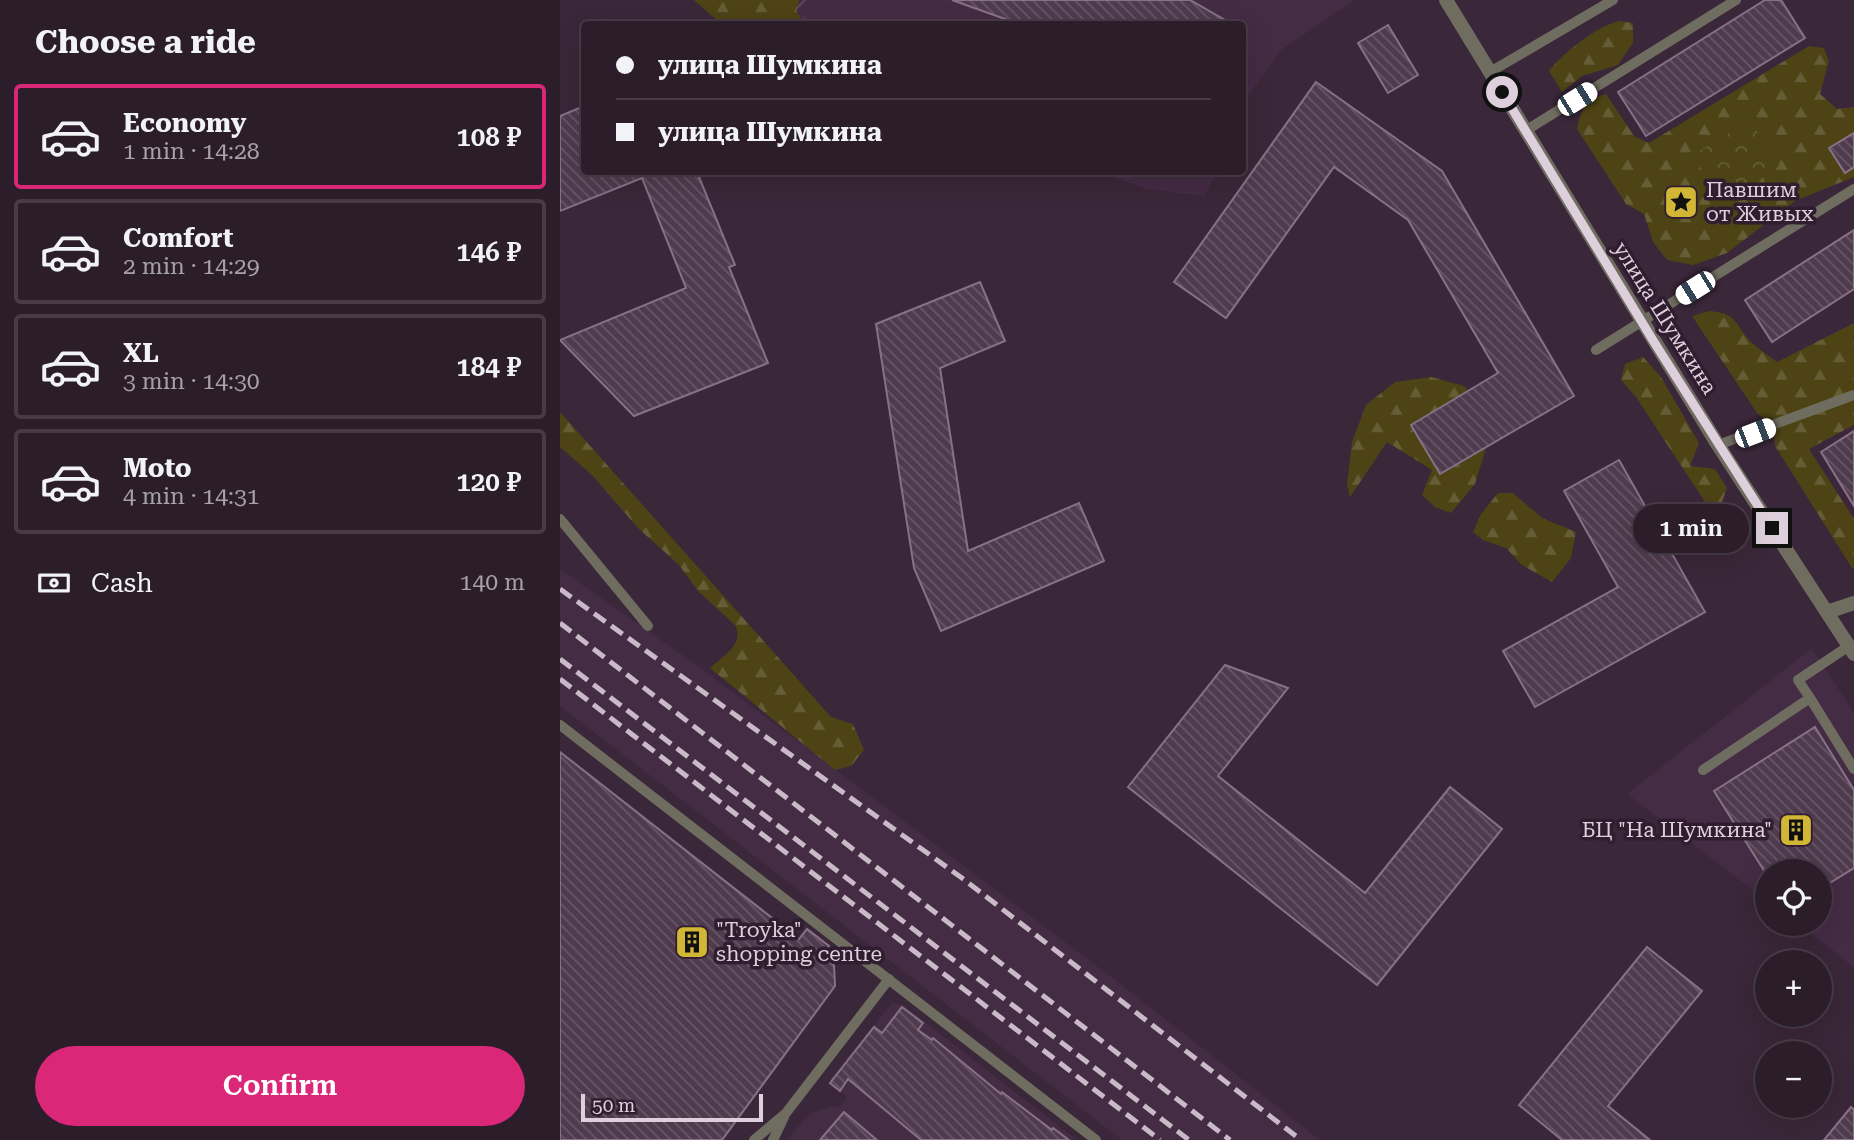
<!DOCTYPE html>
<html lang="en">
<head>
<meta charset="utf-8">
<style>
  :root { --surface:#2c1d2b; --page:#382a37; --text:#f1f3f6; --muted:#a6a2a9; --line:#483b47; --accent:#db2777 }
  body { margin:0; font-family:"Roboto Serif",serif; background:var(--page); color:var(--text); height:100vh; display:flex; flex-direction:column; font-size:26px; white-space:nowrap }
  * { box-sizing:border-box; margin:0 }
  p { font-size:23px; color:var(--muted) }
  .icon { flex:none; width:38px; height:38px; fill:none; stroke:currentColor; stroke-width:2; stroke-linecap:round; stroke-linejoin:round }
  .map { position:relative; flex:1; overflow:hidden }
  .side { display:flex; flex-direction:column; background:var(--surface); width:560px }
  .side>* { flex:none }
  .banner { position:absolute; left:21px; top:21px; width:665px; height:154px; border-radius:7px; box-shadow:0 7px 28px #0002,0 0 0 2px var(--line); display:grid; align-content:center; height:154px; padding:0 35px; background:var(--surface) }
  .buttons { position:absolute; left:1195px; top:859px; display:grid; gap:14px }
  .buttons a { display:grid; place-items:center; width:77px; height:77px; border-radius:50%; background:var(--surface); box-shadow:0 7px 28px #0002,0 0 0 2px var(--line); font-size:35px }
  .scale { position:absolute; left:21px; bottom:18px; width:182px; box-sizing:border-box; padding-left:7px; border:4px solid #ddd0dc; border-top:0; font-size:19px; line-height:24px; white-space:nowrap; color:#ddd0dc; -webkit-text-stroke:5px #301d2f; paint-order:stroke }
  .end { position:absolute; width:32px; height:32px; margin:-16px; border:9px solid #ddd0dc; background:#111; box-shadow:0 0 0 4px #111 }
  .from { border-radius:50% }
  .bubble { position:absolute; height:49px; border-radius:24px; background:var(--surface); box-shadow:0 7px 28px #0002,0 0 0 2px var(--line); font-size:23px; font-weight:600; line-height:49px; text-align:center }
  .car { position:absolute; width:21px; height:42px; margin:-21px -10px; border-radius:9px; box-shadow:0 0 5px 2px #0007; background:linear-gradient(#fff 24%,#345 0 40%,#fff 0 76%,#345 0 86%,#fff 0) }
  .banner b { display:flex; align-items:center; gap:24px; height:66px; font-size:26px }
  .banner b+b { border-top:2px solid var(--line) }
  .banner i { width:18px; height:18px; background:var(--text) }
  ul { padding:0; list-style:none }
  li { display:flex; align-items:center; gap:21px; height:105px; margin:0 14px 10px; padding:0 21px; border:4px solid var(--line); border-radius:7px }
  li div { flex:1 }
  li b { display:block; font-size:26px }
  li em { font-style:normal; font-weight:600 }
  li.on { border-color:var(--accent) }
  li>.icon { width:63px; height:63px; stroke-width:1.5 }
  h2 { padding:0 35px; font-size:32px; line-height:84px }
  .pay { display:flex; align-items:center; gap:18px; height:77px; padding:0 35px; font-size:26px }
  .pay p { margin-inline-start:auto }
  .action { display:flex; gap:14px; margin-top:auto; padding:14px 35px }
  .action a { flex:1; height:80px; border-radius:42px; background:var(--accent); color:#fff; font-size:28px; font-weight:600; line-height:80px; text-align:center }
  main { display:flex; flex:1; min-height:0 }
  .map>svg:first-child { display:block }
</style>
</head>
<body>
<main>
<section class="side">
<h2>Choose a ride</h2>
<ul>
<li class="on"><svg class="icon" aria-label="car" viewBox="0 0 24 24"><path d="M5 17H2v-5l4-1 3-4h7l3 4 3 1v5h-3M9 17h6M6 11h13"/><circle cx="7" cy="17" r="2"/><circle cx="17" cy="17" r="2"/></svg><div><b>Economy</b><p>1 min · 14:28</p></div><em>108 ₽</em></li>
<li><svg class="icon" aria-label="car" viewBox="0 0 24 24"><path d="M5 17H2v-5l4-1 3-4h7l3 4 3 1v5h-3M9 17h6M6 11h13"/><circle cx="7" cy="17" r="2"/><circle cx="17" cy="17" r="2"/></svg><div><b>Comfort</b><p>2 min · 14:29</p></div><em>146 ₽</em></li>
<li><svg class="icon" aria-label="car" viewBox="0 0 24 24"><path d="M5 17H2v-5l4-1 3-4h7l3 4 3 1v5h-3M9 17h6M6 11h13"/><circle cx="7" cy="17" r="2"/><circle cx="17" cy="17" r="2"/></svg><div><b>XL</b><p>3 min · 14:30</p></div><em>184 ₽</em></li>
<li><svg class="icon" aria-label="car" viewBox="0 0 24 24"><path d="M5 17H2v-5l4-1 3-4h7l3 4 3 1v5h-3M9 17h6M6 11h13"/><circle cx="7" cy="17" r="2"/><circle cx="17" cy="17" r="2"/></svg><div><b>Moto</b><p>4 min · 14:31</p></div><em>120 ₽</em></li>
</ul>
<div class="pay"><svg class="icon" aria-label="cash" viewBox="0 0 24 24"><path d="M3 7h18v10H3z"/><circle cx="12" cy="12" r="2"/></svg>Cash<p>140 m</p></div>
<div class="action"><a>Confirm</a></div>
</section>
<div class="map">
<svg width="1294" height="1140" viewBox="0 0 1294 1140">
  <defs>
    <pattern id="industrial-furrows" width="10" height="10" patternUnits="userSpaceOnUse" patternTransform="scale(1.75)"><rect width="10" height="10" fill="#442c44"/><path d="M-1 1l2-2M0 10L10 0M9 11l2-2" fill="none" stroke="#5f4a5e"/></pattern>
    <pattern id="forest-firs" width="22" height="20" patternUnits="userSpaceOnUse" patternTransform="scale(1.75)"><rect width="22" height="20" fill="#4d4315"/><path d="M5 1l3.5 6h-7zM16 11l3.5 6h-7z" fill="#665d36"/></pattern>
    <pattern id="park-crowns" width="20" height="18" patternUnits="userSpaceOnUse" patternTransform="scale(1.75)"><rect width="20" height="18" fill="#4d4315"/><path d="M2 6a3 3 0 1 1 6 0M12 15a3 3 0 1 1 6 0" fill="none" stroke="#665d36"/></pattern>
    <pattern id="building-back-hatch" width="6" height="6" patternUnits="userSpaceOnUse" patternTransform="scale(1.75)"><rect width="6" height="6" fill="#4f3b4e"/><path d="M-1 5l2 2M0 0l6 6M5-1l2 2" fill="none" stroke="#685667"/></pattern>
  </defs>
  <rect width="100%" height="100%" fill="#3a2739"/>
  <!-- built -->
  <g fill="#442c44">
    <path d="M255,0H795L721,50L683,103L682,24H241Z"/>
    <path d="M540,172H657L644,196L586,189Z"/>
    <path d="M0,569L138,666L550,976L760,1140H562L0,706Z"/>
    <path d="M1252,648L1294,713V967L1238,924H1260V872H1208L1207,901L1067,794Z"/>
    <path d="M332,1003L343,1005L517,1140H226L251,1113L272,1106L279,1108L287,1097L270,1083L271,1078Z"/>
  </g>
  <!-- industrial -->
  <path fill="url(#industrial-furrows)" d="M180,0H255L241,24Z"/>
  <!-- forest -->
  <g fill="url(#forest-firs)">
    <path d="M134,0H239L236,10L244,24H161Z"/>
    <path d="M1060,21L1073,23V43L1058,65L1022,76L1002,92L989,71C1003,53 1038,25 1060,21Z"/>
    <path d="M1249,46L1264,48L1269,61L1260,94L1277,109L1294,107V177L1235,201L1167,253L1133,265L1107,260L1093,242L1084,214L1066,204L1017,129C1021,109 1026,99 1046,94L1074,136L1089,143Z"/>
    <path d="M1149,311C1176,313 1174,322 1189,340C1197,348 1208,355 1217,362L1294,323V425L1249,449L1294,519V568H1292L1215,446L1213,426L1197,413L1132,316Z"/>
    <path d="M1083,357L1101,377L1139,443L1130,466L1155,469L1167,488L1162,502L1149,508L1076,397L1061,380L1065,364Z"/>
    <path d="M871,377L904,386L925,410L930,435L915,484L891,513L875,507L862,495L872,470L827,442L790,497L787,484L792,442L806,405L835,382Z"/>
    <path d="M0,412L271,717L293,724L304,750L291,766L275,770L150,668C163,656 185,644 175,625L138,591L119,565L78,528L32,475L0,447Z"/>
    <path d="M938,493H953L982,518L1016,532L1011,558L992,582L962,565L946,548L923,540L913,532L921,514Z"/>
  </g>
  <!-- park -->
  <path fill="url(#park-crowns)" d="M1190,120L1219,166L1162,202L1133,155Z"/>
  <!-- building -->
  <g fill="url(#building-back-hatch)" stroke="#887187" stroke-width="2">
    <path d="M392,0H630L672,24H459Z"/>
    <path d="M1205,0H1221L1245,38L1086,136L1058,92Z"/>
    <path d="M828,25L858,75L828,93L798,43Z"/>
    <path d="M756,82L882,171L1014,396L880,474L851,425L938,373L848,220L774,167L666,318L614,282Z"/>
    <path d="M24,106V172H137L175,265L169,267L208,363L74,416L0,340L126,288L82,178L0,211V116Z"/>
    <path d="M1294,133V167L1285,173L1269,148Z"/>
    <path d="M1294,230V289L1212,342L1185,300Z"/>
    <path d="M420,282L445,341L380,368L408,551L519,503L544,561L381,631L354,568L316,324Z"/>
    <path d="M1294,431V506L1261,452Z"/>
    <path d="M1059,460L1145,612L975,707L943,651L1058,587L1004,491Z"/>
    <path d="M665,665L728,688L658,776L805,893L890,787L942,829L817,985L568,787Z"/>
    <path d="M1255,727L1294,790V868L1260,889V872H1208V877L1154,791Z"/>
    <path d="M0,752L239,939L247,929L269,946L261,956L274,965L275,986L162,1140H0Z"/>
    <path d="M1087,947L1142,991L1048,1106L1090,1140H1002L959,1105Z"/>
    <path d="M342,1007L363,1023L358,1030L372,1040L373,1038L441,1094L442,1092L492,1130L493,1128L509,1140H361L288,1079L280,1091L270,1083L314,1027L322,1033Z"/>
    <path d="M1291,1107L1294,1110V1140H1264Z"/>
    <path d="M284,1112L317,1140H260Z"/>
  </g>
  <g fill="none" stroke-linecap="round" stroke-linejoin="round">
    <!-- service -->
    <g stroke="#6f6c60" stroke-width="10">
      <path d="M930,72L1053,0"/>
      <path d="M965,131L1176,0"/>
      <path d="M1036,350L1294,189"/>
      <path d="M1158,445L1294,395"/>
      <path d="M0,519L88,626"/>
      <path d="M1250,698L1238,680L1289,646"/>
      <path d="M0,725L536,1140"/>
      <path d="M1143,770L1250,698L1294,769"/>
      <path d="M194,1140L226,1113L329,979"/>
      <path d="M213,1140L224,1117"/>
    </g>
    <!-- minor -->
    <path stroke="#6f6c60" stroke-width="14" d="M1267,612L1294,603"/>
    <!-- tertiary -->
    <path stroke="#6f6c60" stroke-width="14" d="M886,0L1158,445L1294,654"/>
    <!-- rail -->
    <g stroke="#c8bac7" stroke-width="5" stroke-dasharray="14 7" stroke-linecap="butt">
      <path d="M0,589L402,878L741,1140"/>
      <path d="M0,623L670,1140"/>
      <path d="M0,659L629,1140"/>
      <path d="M0,679L600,1140"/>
    </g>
  </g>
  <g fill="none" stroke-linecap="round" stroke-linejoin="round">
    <!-- route -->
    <path stroke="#ddd0dc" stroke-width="9" d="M942,92L1094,342L1212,528"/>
  </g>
  <!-- icons -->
  <defs>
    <g id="sight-square" transform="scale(1.75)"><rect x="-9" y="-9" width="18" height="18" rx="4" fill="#d2b635" stroke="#301d2f"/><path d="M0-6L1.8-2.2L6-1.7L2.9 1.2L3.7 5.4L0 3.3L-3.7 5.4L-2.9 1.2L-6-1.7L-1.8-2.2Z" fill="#111"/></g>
    <g id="building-square" transform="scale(1.75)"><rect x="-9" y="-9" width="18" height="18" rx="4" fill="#d2b635" stroke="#301d2f"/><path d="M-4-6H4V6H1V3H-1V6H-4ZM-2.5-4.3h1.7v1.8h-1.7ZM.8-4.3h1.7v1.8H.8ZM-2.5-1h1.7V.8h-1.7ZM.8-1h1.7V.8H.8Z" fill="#111"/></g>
  </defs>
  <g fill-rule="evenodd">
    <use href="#sight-square" x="1121" y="202"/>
    <use href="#building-square" x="1236" y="830"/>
    <use href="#building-square" x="132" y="942"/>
  </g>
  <g text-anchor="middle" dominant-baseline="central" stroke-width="7" stroke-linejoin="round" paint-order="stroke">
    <!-- poi labels -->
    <g font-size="21" fill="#ddd0dc" stroke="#301d2f" text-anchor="start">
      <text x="1146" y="190">Павшим<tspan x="1146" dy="24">от Живых</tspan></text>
      <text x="1212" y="830" text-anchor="end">БЦ "На Шумкина"</text>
      <text x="156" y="930">"Troyka"<tspan x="156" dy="24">shopping centre</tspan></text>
    </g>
    <!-- street labels -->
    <g font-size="21" fill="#ddd0dc" stroke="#301d2f">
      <text transform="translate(1105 318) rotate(58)">улица Шумкина</text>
    </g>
  </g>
</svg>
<div class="buttons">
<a><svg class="icon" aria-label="locate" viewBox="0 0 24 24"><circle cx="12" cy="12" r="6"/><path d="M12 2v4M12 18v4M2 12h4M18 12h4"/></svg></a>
<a>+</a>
<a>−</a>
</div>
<div class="scale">50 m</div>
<i class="end from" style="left:942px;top:92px"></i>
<i class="end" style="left:1212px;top:528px"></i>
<div class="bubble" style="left:1073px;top:504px;width:116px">1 min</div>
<i class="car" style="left:1017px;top:99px;rotate:58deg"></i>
<i class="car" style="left:1135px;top:288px;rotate:238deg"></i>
<i class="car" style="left:1195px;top:433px;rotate:69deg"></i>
<div class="banner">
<b><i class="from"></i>улица Шумкина</b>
<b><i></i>улица Шумкина</b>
</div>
</div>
</main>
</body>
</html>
